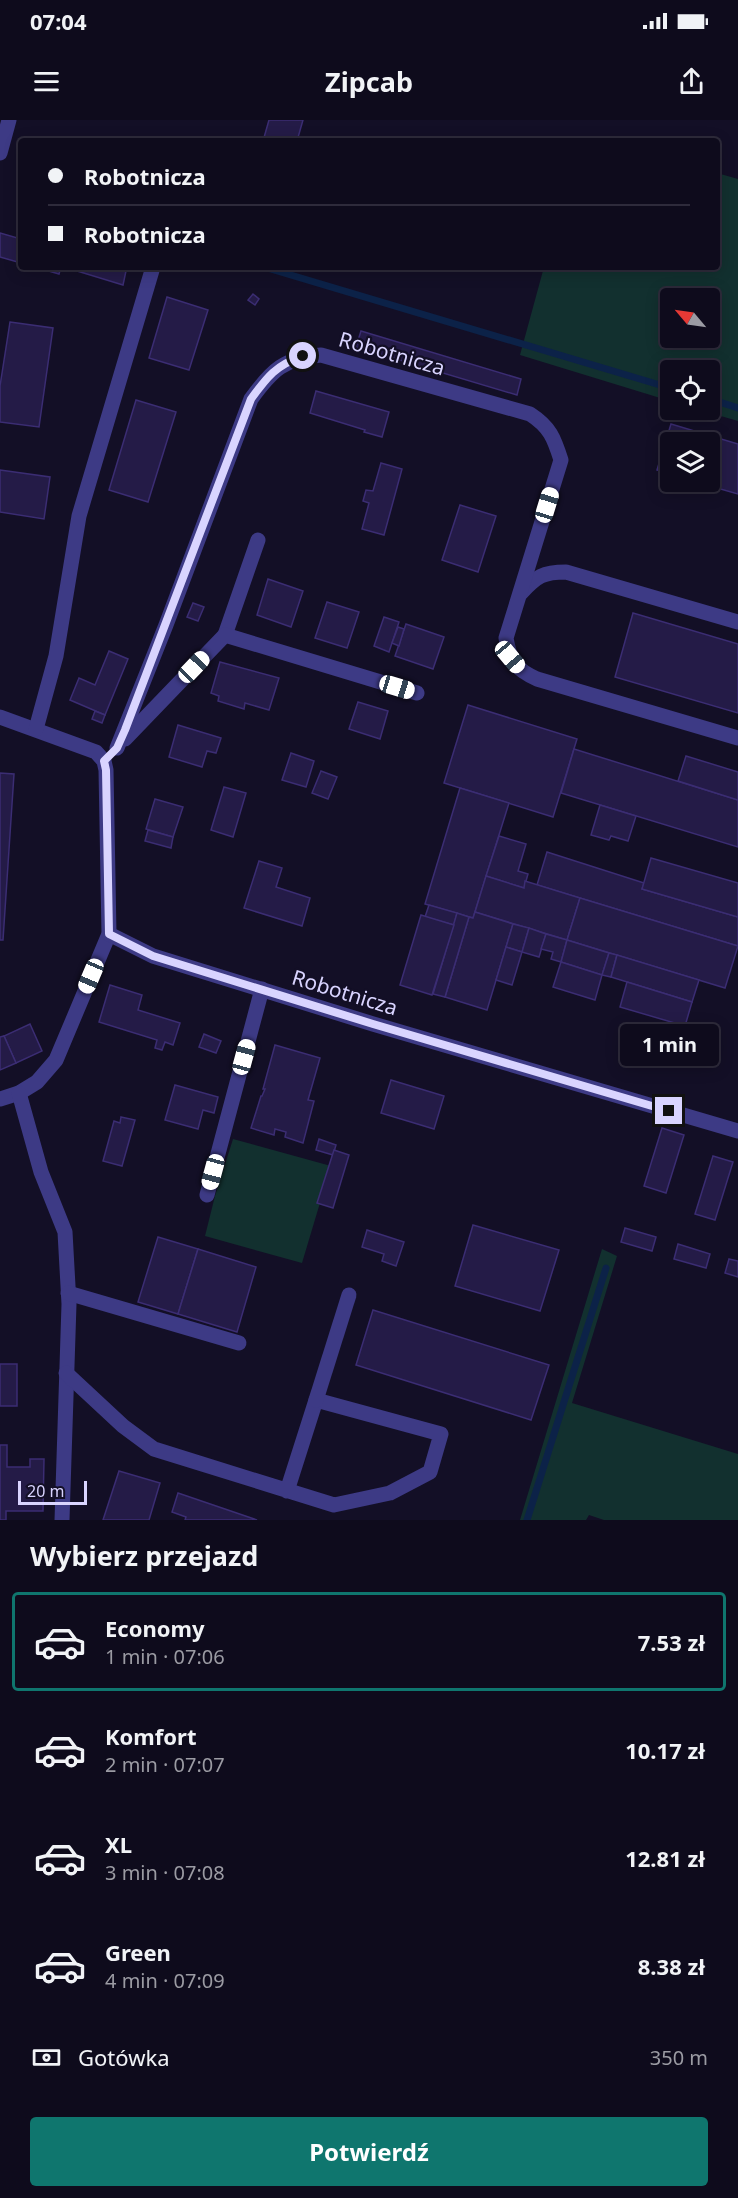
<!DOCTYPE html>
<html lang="pl">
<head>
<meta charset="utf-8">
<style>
  :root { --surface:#0e0b1c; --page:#171425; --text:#f1f3f6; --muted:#9b9ba3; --line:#2e2b3b; --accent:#0f766e }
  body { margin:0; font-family:"Noto Sans",sans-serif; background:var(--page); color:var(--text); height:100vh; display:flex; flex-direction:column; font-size:22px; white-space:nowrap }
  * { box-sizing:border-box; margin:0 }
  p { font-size:20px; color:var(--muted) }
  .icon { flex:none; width:33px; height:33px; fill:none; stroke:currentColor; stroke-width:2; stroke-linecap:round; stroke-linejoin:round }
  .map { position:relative; height:1400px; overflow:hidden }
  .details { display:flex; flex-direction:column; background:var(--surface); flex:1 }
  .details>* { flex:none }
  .hud { position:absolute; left:18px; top:18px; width:702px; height:132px; border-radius:6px; box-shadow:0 3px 15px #0003,0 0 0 2px var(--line); display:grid; align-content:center; height:132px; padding:0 30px; background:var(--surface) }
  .needle { width:39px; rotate:299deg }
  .tools { position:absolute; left:660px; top:168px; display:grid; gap:12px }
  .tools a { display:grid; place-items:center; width:60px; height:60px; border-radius:6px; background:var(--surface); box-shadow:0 3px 15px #0003,0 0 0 2px var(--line); font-size:30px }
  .scale { position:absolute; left:18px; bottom:15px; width:69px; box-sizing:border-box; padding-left:6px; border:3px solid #d9d4ff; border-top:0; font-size:16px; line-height:21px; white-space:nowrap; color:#d9d4ff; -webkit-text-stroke:4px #130f26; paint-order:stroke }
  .end { position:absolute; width:27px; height:27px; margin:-14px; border:8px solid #d9d4ff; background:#111; box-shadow:0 0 0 3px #111 }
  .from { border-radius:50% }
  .bubble { position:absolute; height:42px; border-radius:6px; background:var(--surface); box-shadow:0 3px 15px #0003,0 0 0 2px var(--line); font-size:20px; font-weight:700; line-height:42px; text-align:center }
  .car { position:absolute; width:18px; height:36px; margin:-18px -9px; border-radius:8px; box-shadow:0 0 4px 2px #0007; background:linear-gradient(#fff 24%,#345 0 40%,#fff 0 76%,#345 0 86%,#fff 0) }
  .hud b { display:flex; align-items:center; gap:21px; height:57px; font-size:22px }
  .hud b+b { border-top:2px solid var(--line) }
  .hud i { width:15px; height:15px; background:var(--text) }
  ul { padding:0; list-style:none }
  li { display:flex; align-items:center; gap:18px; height:99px; margin:0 12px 9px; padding:0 18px; border:3px solid transparent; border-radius:6px }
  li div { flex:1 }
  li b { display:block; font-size:22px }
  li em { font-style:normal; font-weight:700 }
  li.selected { border-color:var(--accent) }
  li>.icon { width:54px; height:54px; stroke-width:1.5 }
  h2 { padding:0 30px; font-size:27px; line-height:72px }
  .pay { display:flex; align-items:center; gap:15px; height:66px; padding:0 30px; font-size:22px }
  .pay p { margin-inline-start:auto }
  .cta { display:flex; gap:12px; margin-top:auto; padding:12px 30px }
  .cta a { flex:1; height:69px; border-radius:6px; background:var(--accent); color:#fff; font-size:24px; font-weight:700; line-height:69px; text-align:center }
  .status { display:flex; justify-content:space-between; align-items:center; height:42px; padding:0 30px; background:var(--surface); direction:ltr }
  .status svg { height:16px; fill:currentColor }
  header { display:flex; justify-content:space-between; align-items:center; height:78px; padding:0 30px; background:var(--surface); font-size:27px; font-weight:700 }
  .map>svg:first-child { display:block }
</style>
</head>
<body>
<div class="status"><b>07:04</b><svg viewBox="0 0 49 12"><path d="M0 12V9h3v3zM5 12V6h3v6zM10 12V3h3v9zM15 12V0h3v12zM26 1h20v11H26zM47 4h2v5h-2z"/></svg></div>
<header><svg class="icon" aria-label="menu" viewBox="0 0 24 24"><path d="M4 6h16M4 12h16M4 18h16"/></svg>Zipcab<svg class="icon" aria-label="share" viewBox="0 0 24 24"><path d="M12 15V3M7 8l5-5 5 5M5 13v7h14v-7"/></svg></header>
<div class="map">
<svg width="738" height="1400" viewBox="0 0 738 1400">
  <rect width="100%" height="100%" fill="#130f26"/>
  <!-- green -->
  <g fill="#12302f" fill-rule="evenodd">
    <path d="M717,53L738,59V301L700,290H710V250H670V281L520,235L544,147H717ZM710,178V218H670V178Z"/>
    <path d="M233,1019L331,1046L302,1143L205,1116L215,1076Z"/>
    <path d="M602,1129L617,1136L572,1283L738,1334V1400H604L589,1395L586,1400H520Z"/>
  </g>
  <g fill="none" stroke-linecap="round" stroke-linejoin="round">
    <!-- stream -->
    <g stroke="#0c2248" stroke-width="7">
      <path d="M264,147L670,268"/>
      <path d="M710,279L738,288"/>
      <path d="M527,1400L606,1148"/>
    </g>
  </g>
  <!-- building -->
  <g fill="#241b47" stroke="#3b2d73" stroke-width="1.5">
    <path d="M269,0H303L297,21H263Z"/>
    <path d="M0,113L21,119V143L0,137Z"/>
    <path d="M35,147H61L59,154Z"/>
    <path d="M64,147H114L126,151L123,165Z"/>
    <path d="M253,174L259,179L255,185L248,180Z"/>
    <path d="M167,177L208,190L189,250L149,238Z"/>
    <path d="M10,202L53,208L39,307L0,302V266Z"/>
    <path d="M361,211L521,259L517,275L356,227Z"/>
    <path d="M316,271L389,292L382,317L364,312L365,310L310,293Z"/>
    <path d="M136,280L176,292L148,382L109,370Z"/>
    <path d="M671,304L738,324V374L696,362H710V322H670V354L657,350Z"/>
    <path d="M381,343L402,349L384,415L362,409L369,383L363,381L366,370L373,371Z"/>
    <path d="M0,350L50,357L44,399L0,392Z"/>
    <path d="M460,385L496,396L478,452L442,440Z"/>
    <path d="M268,459L303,471L291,507L257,495Z"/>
    <path d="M327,482L359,492L347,528L315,518Z"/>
    <path d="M193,483L204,487L198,501L187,497Z"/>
    <path d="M633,493L738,524V593L615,557Z"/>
    <path d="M384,497L399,502L389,532L374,526Z"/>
    <path d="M406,504L444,517L433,549L395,536Z"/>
    <path d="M398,507L404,509L399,526L392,523Z"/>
    <path d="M109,531L128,539L105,595L70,580L79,558L95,565Z"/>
    <path d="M220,542L279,558L269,590L245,583L244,589L218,581L219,576L211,573Z"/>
    <path d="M358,582L388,591L380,619L349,609Z"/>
    <path d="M468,585L577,619L553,697L444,663Z"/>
    <path d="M95,591L105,595L102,603L92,599Z"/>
    <path d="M178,605L221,618L216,633L207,631L202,647L169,637Z"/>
    <path d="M574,629L738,680V727L561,673Z"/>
    <path d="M291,633L314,641L306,667L282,660Z"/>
    <path d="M686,636L738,652V680L678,661Z"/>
    <path d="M321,651L337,657L328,679L312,673Z"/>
    <path d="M0,653L14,654L3,820H0Z"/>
    <path d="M224,667L246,673L233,717L211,710Z"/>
    <path d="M460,668L509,683L473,798L425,784Z"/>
    <path d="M155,679L183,687L173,717L146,709Z"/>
    <path d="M600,685L636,696L628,721L611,716L609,720L591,715Z"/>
    <path d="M148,710L173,717L171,728L145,721Z"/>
    <path d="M499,716L526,724L518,751L528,754L524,768L486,756Z"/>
    <path d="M547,732L644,763L642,769L738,797V826L537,765Z"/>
    <path d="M651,738L738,763V797L642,769Z"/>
    <path d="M259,741L282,748L276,767L310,778L302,806L244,788Z"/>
    <path d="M486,756L524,768L525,761L580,778L567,820L475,792Z"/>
    <path d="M580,778L738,826L725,868L567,820Z"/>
    <path d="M429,785L457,793L454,805L425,797Z"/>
    <path d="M475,792L513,804L487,890L445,877L469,797L473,798Z"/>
    <path d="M457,793L469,797L445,877L433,874Z"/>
    <path d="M421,795L454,805L432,875L400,865Z"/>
    <path d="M513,804L529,808L522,832L506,827Z"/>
    <path d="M529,808L546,814L539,837L522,832Z"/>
    <path d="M546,814L567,820L561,842L551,839L553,832L541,829Z"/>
    <path d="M567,820L609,833L602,855L561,842Z"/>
    <path d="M506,827L522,832L512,865L496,860Z"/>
    <path d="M609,833L617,835L611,857L602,855Z"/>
    <path d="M617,835L699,860L692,882L611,857Z"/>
    <path d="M561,842L602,855L595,880L553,867Z"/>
    <path d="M627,862L692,882L685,906L620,887Z"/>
    <path d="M110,865L142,875L138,890L180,903L173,925L165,922L162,930L155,928L157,920L99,902Z"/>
    <path d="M30,904L42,931L16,943L4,916Z"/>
    <path d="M204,914L221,921L216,933L199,927Z"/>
    <path d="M4,916L16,943L0,950V917Z"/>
    <path d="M275,925L320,938L308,980L314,981L303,1023L285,1017L286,1012L275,1009L274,1015L251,1008L261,976H262L265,969H263Z"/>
    <path d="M391,960L444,976L434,1009L381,993Z"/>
    <path d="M175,965L218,977L214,993L203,990L198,1009L165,1000Z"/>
    <path d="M121,997L135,1000L122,1046L103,1041L114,1001L120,1003Z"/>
    <path d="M662,1008L684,1015L666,1073L644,1066Z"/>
    <path d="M319,1019L336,1025L333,1035L316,1030Z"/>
    <path d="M334,1030L349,1035L333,1088L317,1083Z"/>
    <path d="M713,1036L733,1042L715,1100L695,1094Z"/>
    <path d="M473,1105L559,1130L540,1191L455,1166Z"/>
    <path d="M625,1108L656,1117L652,1131L621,1122Z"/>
    <path d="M367,1110L404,1122L396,1146L382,1141L384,1134L362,1127Z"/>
    <path d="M158,1117L198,1129L178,1194L138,1182Z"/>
    <path d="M678,1124L710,1134L706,1148L674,1139Z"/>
    <path d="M198,1129L256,1147L237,1212L178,1194Z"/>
    <path d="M729,1139L738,1141V1157L725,1153Z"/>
    <path d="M373,1190L549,1245L531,1300L356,1245Z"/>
    <rect x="0" y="1244" width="17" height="42"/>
    <path d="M0,1325H7V1347H30V1339H44L43,1391H6V1400H0Z"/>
    <path d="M119,1351L160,1363L149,1400H103Z"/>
    <path d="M178,1373L257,1400H185L186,1397L172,1392Z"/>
  </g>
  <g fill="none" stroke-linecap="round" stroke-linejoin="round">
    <!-- minor -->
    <g stroke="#3d3a85" stroke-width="15">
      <path d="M0,33L9,0"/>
      <path d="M521,473C537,456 543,452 566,452L738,502"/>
      <path d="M225,515L258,420"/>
      <path d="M0,597L96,632L104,641L106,650L109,814L56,940L37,962L19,973L0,979"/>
      <path d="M36,609L56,536L79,396L153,147"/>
      <path d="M125,619L225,515L417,573"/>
      <path d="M117,628L166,505L251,279C272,250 284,238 321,235L530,294C550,307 554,318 561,340L506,518C510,541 515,549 537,559L738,618"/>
      <path d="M109,814L153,836L373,904L738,1011"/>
      <path d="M19,973L41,1052L65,1112L69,1184L62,1400"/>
      <path d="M207,1075L262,869"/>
      <path d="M68,1173L239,1223"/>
      <path d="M66,1253L123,1306L154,1329L334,1385L390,1373L430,1352L441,1314L316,1280L287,1371"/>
      <path d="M316,1280L349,1175"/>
    </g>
  </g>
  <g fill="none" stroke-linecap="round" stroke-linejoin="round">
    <!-- route -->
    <path stroke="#d9d4ff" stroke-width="8" d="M303,236C276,245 267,257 251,279L125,610L117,628L104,641L106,650L109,814L153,836L373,904L669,991"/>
  </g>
  <g text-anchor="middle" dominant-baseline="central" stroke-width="4.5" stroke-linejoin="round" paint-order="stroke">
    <!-- street labels -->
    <g font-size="21" fill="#d9d4ff" stroke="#130f26">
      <text transform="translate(392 233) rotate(16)">Robotnicza</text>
      <text transform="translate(345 872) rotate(17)">Robotnicza</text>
    </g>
  </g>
</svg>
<div class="tools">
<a><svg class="needle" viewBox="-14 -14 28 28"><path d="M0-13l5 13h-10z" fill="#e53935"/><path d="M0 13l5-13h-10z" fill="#9b9ba3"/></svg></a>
<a><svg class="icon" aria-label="locate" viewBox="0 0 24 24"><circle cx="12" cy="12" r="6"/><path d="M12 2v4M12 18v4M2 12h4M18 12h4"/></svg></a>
<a><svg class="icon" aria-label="layers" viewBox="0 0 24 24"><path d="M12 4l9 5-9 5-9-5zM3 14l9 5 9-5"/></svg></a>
</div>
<div class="scale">20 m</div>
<i class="end from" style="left:303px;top:236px"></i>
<i class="end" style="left:669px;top:991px"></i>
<div class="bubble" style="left:620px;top:904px;width:99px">1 min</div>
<i class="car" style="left:547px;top:385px;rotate:17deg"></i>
<i class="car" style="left:510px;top:537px;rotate:140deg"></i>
<i class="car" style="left:194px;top:547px;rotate:44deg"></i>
<i class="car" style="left:397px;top:567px;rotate:107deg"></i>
<i class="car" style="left:91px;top:856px;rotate:203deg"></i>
<i class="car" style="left:244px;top:937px;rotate:15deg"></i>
<i class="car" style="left:213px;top:1052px;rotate:195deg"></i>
<div class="hud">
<b><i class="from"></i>Robotnicza</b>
<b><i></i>Robotnicza</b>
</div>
</div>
<section class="details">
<h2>Wybierz przejazd</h2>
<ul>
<li class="selected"><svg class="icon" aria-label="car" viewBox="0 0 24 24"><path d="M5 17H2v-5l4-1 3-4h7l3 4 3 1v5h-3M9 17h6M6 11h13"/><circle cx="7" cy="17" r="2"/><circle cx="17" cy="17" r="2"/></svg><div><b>Economy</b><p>1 min · 07:06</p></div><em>7.53 zł</em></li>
<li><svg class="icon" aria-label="car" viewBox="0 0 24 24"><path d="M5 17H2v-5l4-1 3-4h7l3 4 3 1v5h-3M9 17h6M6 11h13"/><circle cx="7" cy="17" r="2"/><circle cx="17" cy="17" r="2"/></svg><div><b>Komfort</b><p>2 min · 07:07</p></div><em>10.17 zł</em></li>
<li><svg class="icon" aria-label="car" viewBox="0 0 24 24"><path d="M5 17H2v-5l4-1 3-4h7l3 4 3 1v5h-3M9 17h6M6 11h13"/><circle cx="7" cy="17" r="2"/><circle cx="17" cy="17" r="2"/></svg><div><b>XL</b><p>3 min · 07:08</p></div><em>12.81 zł</em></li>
<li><svg class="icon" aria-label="car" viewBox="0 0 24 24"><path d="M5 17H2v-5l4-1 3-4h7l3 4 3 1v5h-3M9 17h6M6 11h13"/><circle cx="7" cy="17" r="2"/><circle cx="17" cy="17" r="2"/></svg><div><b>Green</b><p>4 min · 07:09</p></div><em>8.38 zł</em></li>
</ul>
<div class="pay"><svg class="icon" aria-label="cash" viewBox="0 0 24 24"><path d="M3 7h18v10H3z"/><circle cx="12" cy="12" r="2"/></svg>Gotówka<p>350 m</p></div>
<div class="cta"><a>Potwierdź</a></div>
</section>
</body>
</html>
